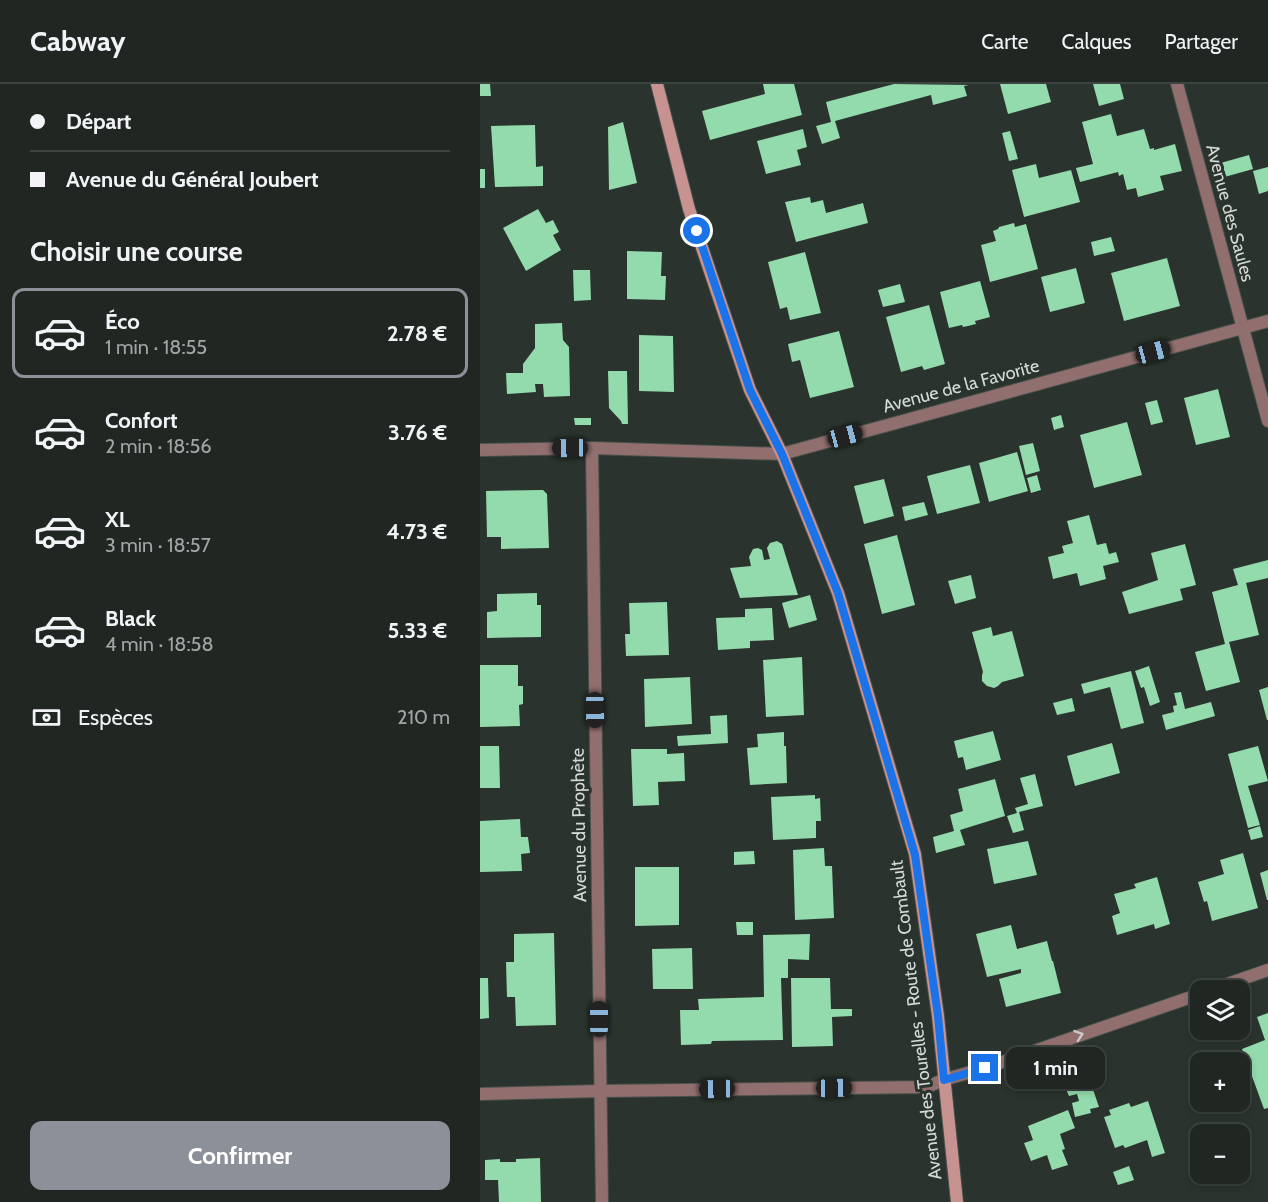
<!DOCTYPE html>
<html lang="fr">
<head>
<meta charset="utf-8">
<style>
  :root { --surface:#202622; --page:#2d322f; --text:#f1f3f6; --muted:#a2a5a5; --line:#3d4340; --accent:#8c9099 }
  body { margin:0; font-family:Cabin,sans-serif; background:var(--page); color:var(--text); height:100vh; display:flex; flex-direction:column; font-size:22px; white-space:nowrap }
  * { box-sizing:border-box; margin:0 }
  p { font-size:20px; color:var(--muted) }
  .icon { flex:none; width:33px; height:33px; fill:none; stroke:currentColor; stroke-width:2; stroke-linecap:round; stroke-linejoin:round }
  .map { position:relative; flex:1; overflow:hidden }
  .side { display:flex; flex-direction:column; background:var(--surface); width:480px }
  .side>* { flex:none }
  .top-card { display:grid; align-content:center; height:132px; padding:0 30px; background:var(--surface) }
  .buttons { position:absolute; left:710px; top:896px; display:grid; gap:12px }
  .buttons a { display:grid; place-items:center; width:60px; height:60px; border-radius:12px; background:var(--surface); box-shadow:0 3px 9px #0003,0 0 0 2px var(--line); font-size:30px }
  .end { position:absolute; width:27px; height:27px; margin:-14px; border:8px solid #1a73e8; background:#fff; box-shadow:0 0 0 3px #fff }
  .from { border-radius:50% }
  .bubble { position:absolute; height:42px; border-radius:12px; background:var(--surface); box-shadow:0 3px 9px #0003,0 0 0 2px var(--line); font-size:20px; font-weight:700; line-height:42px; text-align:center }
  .car { position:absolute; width:18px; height:36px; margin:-18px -9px; border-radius:8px; box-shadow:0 0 4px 2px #0007; background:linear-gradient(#222 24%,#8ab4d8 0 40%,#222 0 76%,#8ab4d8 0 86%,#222 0) }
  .top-card b { display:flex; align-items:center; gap:21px; height:57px; font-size:22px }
  .top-card b+b { border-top:2px solid var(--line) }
  .top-card i { width:15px; height:15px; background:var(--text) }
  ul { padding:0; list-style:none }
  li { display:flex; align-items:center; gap:18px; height:90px; margin:0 12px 9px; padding:0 18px; border:3px solid transparent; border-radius:12px }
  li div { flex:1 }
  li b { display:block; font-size:22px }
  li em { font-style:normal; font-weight:700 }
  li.selected { border-color:var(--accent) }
  li>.icon { width:54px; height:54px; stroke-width:1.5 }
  h2 { padding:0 30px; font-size:27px; line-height:72px }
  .pay { display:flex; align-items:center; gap:15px; height:66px; padding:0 30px; font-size:22px }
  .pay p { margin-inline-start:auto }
  .cta { display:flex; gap:12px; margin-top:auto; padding:12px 30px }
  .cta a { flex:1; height:69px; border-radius:12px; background:var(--accent); color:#fff; font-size:24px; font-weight:700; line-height:69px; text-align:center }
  header { display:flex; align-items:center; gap:36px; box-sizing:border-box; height:84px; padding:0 30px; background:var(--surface); border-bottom:2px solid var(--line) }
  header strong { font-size:28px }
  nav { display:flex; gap:33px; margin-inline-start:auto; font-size:21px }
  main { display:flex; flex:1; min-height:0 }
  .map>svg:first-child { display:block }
</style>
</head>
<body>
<header>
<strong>Cabway</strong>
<nav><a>Carte</a><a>Calques</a><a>Partager</a></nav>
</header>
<main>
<section class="side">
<div class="top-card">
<b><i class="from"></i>Départ</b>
<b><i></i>Avenue du Général Joubert</b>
</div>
<h2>Choisir une course</h2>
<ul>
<li class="selected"><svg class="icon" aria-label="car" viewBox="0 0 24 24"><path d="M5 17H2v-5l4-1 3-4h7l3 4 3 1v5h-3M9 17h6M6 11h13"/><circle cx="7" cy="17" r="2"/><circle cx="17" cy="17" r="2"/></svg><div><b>Éco</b><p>1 min · 18:55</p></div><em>2.78 €</em></li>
<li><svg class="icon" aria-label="car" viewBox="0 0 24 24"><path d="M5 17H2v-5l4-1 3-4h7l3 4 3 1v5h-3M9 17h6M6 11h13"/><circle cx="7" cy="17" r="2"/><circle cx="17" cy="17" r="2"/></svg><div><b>Confort</b><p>2 min · 18:56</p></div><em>3.76 €</em></li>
<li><svg class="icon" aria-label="car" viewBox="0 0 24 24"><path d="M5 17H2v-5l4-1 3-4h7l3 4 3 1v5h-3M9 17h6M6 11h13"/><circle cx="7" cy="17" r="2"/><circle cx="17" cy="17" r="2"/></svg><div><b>XL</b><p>3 min · 18:57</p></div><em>4.73 €</em></li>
<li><svg class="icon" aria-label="car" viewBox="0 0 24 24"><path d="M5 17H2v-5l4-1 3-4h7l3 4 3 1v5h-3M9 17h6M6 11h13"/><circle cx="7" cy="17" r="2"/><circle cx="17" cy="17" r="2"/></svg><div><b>Black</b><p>4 min · 18:58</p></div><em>5.33 €</em></li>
</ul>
<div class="pay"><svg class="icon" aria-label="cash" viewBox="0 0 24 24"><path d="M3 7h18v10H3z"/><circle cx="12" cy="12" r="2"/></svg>Espèces<p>210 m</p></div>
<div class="cta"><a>Confirmer</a></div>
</section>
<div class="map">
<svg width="788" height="1118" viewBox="0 0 788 1118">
  <rect width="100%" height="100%" fill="#2a332d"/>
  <!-- building -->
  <g fill="#93daac">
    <path d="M0,0H10L11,12H0Z"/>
    <path d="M283,0H314L322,31L230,56L222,27L285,10Z"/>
    <path d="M414,0L489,1L484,2L487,12L453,21L451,11L355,37L360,54L342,60L336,42L351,38L346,18Z"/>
    <path d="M520,0H566L571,18L528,30Z"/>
    <path d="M613,0H640L644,15L619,22Z"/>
    <path d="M631,30L637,52L664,45L670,65L674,64V66L695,60L702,87L680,92L684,106L658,113L656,104L647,106L643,90L639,92L638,88L600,98L596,84L613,80L602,38Z"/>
    <path d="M143,38L157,99L129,106L128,43Z"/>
    <path d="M55,41L56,83L63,82V102L15,103L11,42Z"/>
    <path d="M323,45L327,63L317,66L321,81L286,90L277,57Z"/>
    <path d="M530,47L538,75L529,77L522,49Z"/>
    <path d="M769,71L773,85L741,94L737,80Z"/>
    <path d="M556,80L559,94L591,86L600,118L544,133L532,86Z"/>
    <path d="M788,83V107L779,110L773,87Z"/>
    <rect x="0" y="85" width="5" height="19"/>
    <path d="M330,113L331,119L343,116L346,129L383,119L388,139L316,158L305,118Z"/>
    <path d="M58,125L66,139L73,136L79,148L73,151L81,166L46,187L23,144Z"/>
    <path d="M534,139L535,143L546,140L558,185L510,198L501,161L516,157L513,147L518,145L519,143Z"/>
    <path d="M631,153L635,167L614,172L611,158Z"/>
    <path d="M147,167L182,168L181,192H186L185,216L147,215Z"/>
    <path d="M325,168L341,229L310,236L307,223L300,225L288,178Z"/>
    <path d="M687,174L700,222L644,237L631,189Z"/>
    <path d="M596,184L605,219L570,228L561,193Z"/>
    <path d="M93,186H110L111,216L94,217Z"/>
    <path d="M500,197L510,233L495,237L496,240L488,242L483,243L482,241L469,244L460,208Z"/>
    <path d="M420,200L425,218L403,223L398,206Z"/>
    <path d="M449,221L465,280L444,286L442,282L421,288L406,233Z"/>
    <path d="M82,239L83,256L89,263L90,312L64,313L63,300H55L56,308L27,310L26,289H43V280L55,264V240Z"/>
    <path d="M359,247L374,303L330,314L320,276L312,278L308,260Z"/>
    <path d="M159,251L193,252L194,308L159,307Z"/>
    <path d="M128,287H147L148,340H142L141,337L129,324Z"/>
    <path d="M738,305L750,353L716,361L704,314Z"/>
    <path d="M677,316L683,338L671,341L665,319Z"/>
    <path d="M581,331L584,343L574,346L571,334Z"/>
    <path d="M94,334H111V341H95Z"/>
    <path d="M647,338L662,391L614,404L600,351Z"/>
    <path d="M553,359L560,387L546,391L539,362Z"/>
    <path d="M537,368L548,407L509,418L499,379Z"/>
    <path d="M490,381L500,419L457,430L447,392Z"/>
    <path d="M557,391L561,406L551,409L547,394Z"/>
    <path d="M404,395L414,432L384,440L374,402Z"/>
    <path d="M63,406L67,410L69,464L21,465V453H7L6,407Z"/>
    <path d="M444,418L448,431L425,437L422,423Z"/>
    <path d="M609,431L617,461L626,459L629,470L636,468L639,478L623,482L626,495L600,502L597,489L573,495L568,473L584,469L582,462L593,459L587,437Z"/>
    <path d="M417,451L435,521L402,530L384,460Z"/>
    <path d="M297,457L302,460L318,511L260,514L250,484L271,482L269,473L273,465L278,464L282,466L284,476L290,475L287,464L290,459Z"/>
    <path d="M705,460L716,501L700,505L703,516L649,530L642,508L678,496L671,469Z"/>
    <path d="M788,476V494L766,499L779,551L749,558L760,598L726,607L715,568L745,560L732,508L758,501L753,485Z"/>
    <path d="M491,491L496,514L475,520L468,497Z"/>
    <path d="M57,509V521H61V553L7,554V528L17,527V510Z"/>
    <path d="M330,511L337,536L309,544L302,519Z"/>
    <path d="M187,518L189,571L146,572L145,550H150L149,519Z"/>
    <path d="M292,524L294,556L270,557V564L238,566L236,534L265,533V525Z"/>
    <path d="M511,543L513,552L532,547L544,592L522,598L518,602L514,604L507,602L502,597V591L503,588L492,548Z"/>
    <path d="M322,573L324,631L286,633L283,576Z"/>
    <path d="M0,581H38V602H43V620L39,621L40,642L0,643Z"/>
    <path d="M669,582L680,618L670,622L664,603L661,604L655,587Z"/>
    <path d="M651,587L664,639L641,645L630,603L604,610L601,600Z"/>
    <path d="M210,593L212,640L165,643L164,595Z"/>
    <path d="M788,603V636H787L779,606Z"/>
    <path d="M701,608L705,625L731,618L735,632L686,646L682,631L694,628L693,622L697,621L694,609Z"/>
    <path d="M592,614L595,627L577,631L573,619Z"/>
    <path d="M247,631L248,659L198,662L197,652L231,650L230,632Z"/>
    <path d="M513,647L521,676L486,686L483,673L478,674L474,657Z"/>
    <path d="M304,648V662H306L307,699L270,701L267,664L278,663L277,650Z"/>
    <path d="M632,659L640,689L595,702L587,672Z"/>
    <path d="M0,662H19L20,704H0Z"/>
    <path d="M778,662L788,697L768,702L780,741L768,744L748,670Z"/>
    <path d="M151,665H187V670L204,669L205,697L178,698L179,721L153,722Z"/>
    <path d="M555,690L563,722L539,728L544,746L533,749L527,732L537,729L535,724L548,720L540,694Z"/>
    <path d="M515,695L525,732L480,746L485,761L456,769L453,753L474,747L470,731L483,727L478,705Z"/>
    <path d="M335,711V715L340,714L341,737H336V754L293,756L291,713Z"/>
    <path d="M40,735L41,753H48L50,769L41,770L42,787L0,788V737Z"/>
    <path d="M780,742L783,753L771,756L768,746Z"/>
    <path d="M548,757L557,791L514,800L507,765Z"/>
    <path d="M344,764L345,782H352L354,834L315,836L313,766Z"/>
    <path d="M274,767L275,780L254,781V768Z"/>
    <path d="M763,769L778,824L732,837L727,817L724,818L718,798L744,790L740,776Z"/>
    <path d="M155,783H199V841L155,842Z"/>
    <path d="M788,786V816H787L780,789Z"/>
    <path d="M677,793L690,840L675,845L674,840L637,851L632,832L640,829L634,810L656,804L654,800Z"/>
    <path d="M256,838H273V851H257Z"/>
    <path d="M531,841L537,865L567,857L572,877H573L581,909L526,923L519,895L541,889V885L507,893L496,850Z"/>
    <path d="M74,849L76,941L36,942L35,913H27L26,878H34V850Z"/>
    <path d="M330,850L329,876L308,875V894H301L303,956L232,957L231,960L201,961L200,926H219L218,915L284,913L283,851Z"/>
    <path d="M212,864L213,905H173L172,865Z"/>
    <path d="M0,894H8L9,934L0,935Z"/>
    <path d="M311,894H350L351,925H372V932L352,933L353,962L312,963Z"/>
    <path d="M788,929V1024L784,1025L762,965L785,956L777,933Z"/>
    <path d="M603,976L619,1023L610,1025L611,1029L595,1033L592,1019L599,1017L597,1010L589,1012L585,1003L576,1006L574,1000L582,996L578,985Z"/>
    <path d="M668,1017L685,1069L672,1073L667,1056L645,1064L643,1061L635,1064L624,1033L631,1031L629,1026L649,1019L651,1023Z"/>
    <path d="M588,1026L595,1044L580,1050L585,1065L582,1066L588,1081L572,1086L567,1071L551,1077L544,1059L553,1056L548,1042Z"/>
    <path d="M60,1074L61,1118H19L18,1096H5V1076L20,1075V1078H36V1075Z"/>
    <path d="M649,1082L654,1096L638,1101L633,1088Z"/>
  </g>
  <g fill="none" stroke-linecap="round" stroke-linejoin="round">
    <!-- street casing -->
    <g stroke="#49514b" stroke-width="14">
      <g id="street">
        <path d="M697,0L788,337"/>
        <path d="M112,364L122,1118"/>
        <path d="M0,366L112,364L302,370L788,237"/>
        <path d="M730,906L788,886"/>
        <path d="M0,1010L120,1007L447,1003L463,996L505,984L720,910"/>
      </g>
    </g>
    <!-- secondary casing -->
    <g stroke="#49514b" stroke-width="14">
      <path id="secondary" d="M177,0L209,125L270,306L302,370L358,509L435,770L458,932L477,1118"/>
    </g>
    <!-- street -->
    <use href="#street" stroke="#916f6e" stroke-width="12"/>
    <!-- secondary -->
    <use href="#secondary" stroke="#c89290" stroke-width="12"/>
  </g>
  <!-- one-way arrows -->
  <defs><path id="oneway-chevron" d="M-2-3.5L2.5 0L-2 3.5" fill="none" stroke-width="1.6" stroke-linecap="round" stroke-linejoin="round" transform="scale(1.5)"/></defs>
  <use stroke="#cbcac6" href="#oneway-chevron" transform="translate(599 951) rotate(-19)"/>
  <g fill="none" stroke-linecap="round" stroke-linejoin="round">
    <!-- route -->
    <path stroke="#1a73e8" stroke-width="8" d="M217,147L270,306L302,370L358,509L435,771L458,932L464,996L505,984"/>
  </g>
  <g text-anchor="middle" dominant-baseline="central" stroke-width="6" stroke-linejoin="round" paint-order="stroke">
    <!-- street labels -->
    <g font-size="18" fill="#d5dad6" stroke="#2a332d">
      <text transform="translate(750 129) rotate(75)">Avenue des Saules</text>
      <text transform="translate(481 302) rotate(-15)">Avenue de la Favorite</text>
      <text transform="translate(99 741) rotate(-91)">Avenue du Prophète</text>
      <text transform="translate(436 936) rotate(-97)">Avenue des Tourelles - Route de Combault</text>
    </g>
  </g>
</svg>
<div class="buttons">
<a><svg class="icon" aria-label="layers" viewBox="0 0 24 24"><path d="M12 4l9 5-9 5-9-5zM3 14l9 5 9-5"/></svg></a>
<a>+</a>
<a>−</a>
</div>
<i class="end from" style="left:217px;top:147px"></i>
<i class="end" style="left:505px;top:984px"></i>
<div class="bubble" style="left:526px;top:963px;width:99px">1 min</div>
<i class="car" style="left:673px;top:268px;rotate:75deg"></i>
<i class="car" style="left:365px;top:352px;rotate:75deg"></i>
<i class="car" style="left:90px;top:364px;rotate:269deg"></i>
<i class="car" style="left:115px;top:626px;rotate:179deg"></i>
<i class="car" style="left:119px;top:935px;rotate:0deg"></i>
<i class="car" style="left:354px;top:1004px;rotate:89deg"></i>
<i class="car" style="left:237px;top:1005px;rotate:269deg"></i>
</div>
</main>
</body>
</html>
